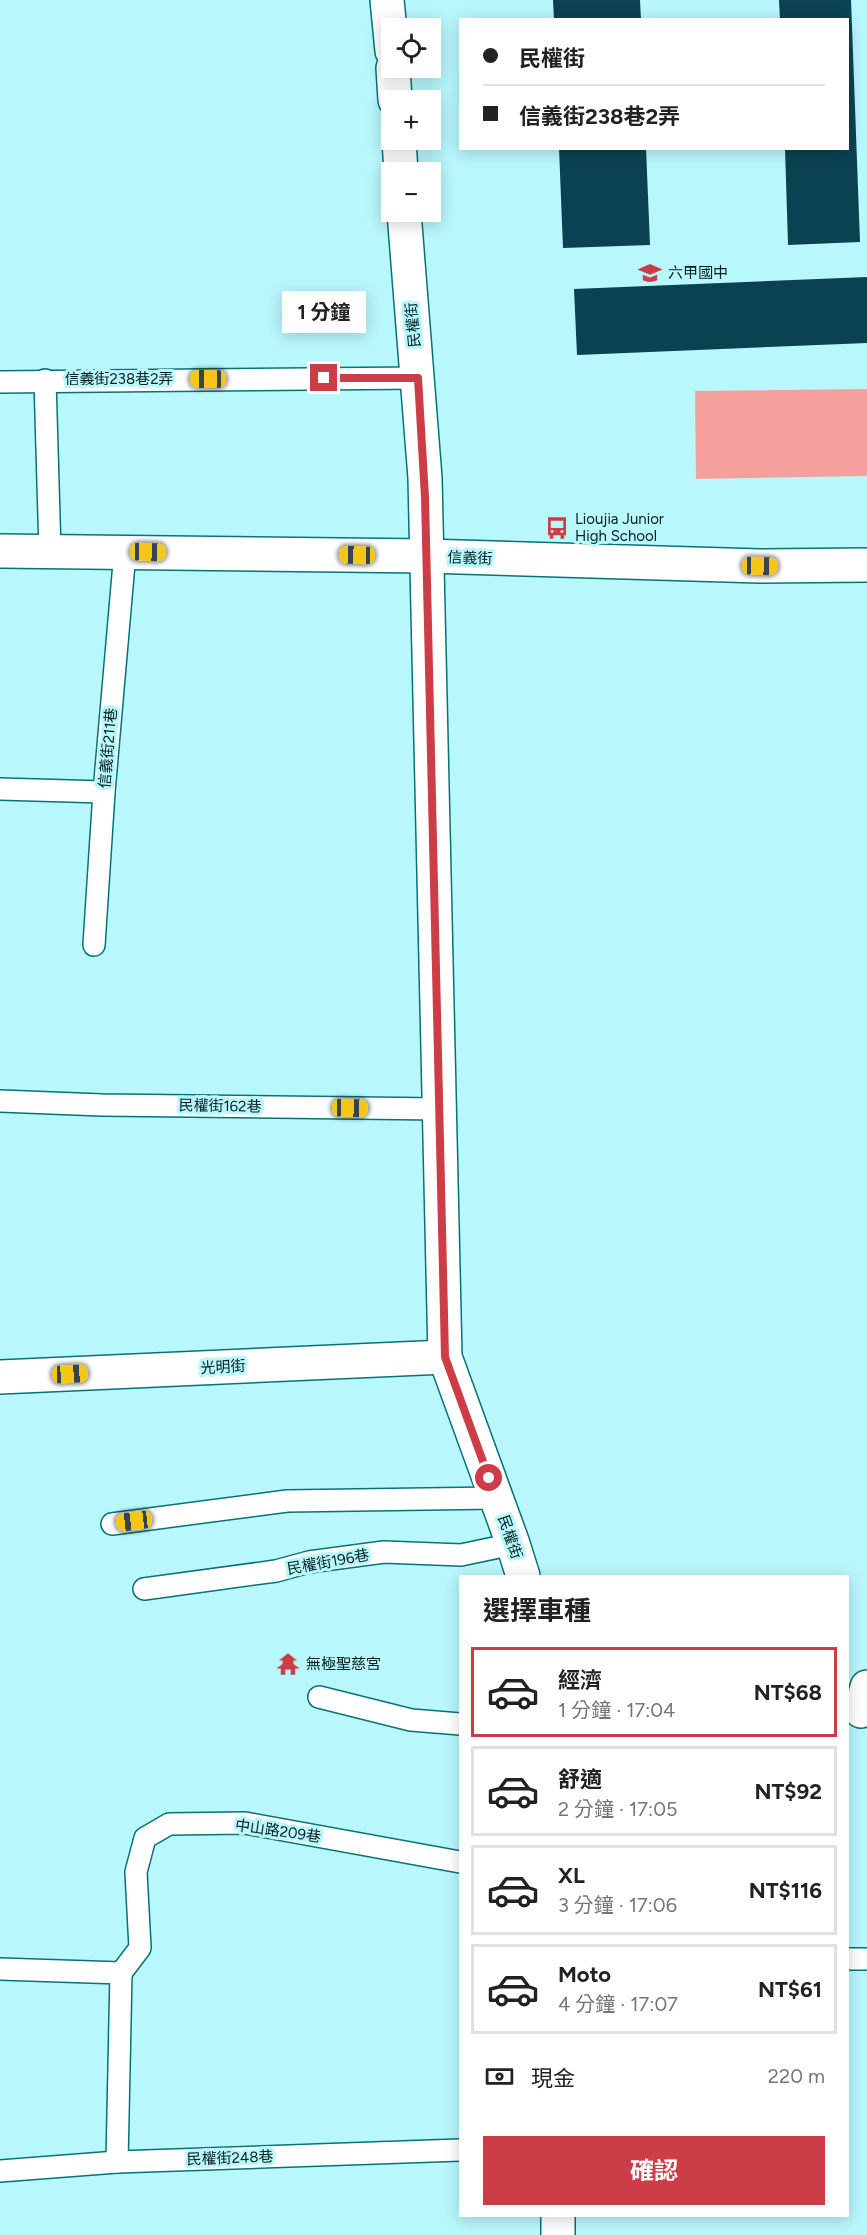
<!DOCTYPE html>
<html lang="zh-TW">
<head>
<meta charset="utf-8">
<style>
  :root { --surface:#fff; --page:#f2f2f2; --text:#222; --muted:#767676; --line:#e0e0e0; --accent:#cd3d47 }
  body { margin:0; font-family:Figtree,"Noto Sans TC",sans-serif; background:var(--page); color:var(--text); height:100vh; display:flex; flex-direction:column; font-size:22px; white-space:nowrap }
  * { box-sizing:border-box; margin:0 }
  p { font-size:20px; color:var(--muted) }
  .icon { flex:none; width:33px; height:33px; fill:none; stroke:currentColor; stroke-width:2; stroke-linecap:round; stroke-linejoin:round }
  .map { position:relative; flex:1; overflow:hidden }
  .side { position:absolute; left:459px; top:1575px; width:390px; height:642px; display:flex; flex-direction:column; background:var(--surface); border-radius:0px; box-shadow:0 3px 15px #0003 }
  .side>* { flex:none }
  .top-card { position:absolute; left:459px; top:18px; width:390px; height:132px; border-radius:0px; box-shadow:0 3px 15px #0003; display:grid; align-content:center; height:132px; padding:0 24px; background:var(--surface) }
  .buttons { position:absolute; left:381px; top:18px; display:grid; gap:12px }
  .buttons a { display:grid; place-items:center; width:60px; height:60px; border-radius:0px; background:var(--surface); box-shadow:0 3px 15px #0003; font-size:30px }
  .end { position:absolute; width:27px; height:27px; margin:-14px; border:8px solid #cd3d47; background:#fff; box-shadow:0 0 0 3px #fff }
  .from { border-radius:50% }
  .bubble { position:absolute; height:42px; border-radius:0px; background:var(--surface); box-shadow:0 3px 15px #0003; font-size:20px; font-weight:700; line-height:42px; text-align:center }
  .car { position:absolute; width:18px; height:36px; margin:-18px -9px; border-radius:8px; box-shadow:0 0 4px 2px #0007; background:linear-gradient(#f5c518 24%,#345 0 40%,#f5c518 0 76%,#345 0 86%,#f5c518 0) }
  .top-card b { display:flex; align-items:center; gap:21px; height:57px; font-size:22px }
  .top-card b+b { border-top:2px solid var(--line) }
  .top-card i { width:15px; height:15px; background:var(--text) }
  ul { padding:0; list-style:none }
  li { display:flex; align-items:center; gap:18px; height:90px; margin:0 12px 9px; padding:0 12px; border:3px solid var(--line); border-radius:0px }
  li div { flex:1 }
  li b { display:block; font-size:22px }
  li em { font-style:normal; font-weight:700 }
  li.selected { border-color:var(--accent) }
  li>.icon { width:54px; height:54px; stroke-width:1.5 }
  h2 { padding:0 24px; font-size:27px; line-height:72px }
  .pay { display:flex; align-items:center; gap:15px; height:66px; padding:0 24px; font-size:22px }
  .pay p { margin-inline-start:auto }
  .button { display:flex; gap:12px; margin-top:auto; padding:12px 24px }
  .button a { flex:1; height:69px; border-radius:0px; background:var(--accent); color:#fff; font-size:24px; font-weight:700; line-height:69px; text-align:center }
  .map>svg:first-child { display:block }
</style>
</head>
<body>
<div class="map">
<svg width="867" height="2235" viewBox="0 0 867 2235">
  <rect width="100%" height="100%" fill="#b8f7fc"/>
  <!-- green -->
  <path fill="#f6a09e" d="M867,389V476L696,479L695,391Z"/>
  <!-- building -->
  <g fill="#0b4251">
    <path d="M553,0H640L641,20H554Z"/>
    <path d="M779,0H851L860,242L788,245L785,148H848V20H780Z"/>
    <path d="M559,148H646L650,245L563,248Z"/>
    <path d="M867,277V343L577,355L574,289Z"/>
  </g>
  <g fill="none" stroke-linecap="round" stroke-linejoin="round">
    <!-- service casing -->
    <g stroke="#057379" stroke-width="24">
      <g id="service">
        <path d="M45,380L50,552"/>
        <path d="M0,382L418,378"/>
        <path d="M0,789L104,792"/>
        <path d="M94,945L104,792L125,552"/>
        <path d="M0,1101L102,1105L440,1109"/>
        <path d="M112,1524L287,1501L496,1498"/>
        <path d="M144,1589L276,1571L309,1562L384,1552L461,1555L513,1544"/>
        <path d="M319,1697L411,1720L460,1724"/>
        <path d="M848,1959H867"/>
        <path d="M0,1969L121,1973L140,1948L136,1872L145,1838L169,1824L245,1823L460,1862"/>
        <path d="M117,2162L121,1973"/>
        <path d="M0,2171L117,2162L460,2150"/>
      </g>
    </g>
    <!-- minor casing -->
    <g stroke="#057379" stroke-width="36">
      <g id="minor">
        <path d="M387,0L392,51"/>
        <path d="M393,68L395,100"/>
        <path d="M399,140L401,172"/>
        <path d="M404,212L425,478L445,1357L513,1544L523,1576"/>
        <path d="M0,551L427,556L760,566L867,565"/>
        <path d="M0,1377L445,1357"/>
        <path d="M861,1711L867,1687"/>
        <path d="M558,2216V2235"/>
      </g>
    </g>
    <!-- service -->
    <use href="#service" stroke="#fff" stroke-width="21"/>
    <!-- minor -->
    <use href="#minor" stroke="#fff" stroke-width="33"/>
  </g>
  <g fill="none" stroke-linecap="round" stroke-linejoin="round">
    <!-- route -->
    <path stroke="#cd3d47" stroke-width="8" d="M324,378H418L425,497L445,1357L489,1478"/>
  </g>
  <!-- icons -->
  <defs>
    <g id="school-bare" transform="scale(1.8)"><path d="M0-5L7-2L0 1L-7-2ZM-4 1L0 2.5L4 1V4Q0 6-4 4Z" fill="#cd3d47" stroke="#b8f7fc" stroke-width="2.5" paint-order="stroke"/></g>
    <g id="bus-bare" transform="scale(1.8)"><path d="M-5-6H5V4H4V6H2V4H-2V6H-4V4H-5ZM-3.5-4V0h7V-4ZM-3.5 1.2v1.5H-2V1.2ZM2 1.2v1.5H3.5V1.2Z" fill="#cd3d47" stroke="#b8f7fc" stroke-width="2.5" paint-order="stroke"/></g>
    <g id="temple-bare" transform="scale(1.8)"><path d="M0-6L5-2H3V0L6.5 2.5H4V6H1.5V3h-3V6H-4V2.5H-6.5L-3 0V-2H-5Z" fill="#cd3d47" stroke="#b8f7fc" stroke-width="2.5" paint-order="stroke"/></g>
  </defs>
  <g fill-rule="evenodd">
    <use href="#school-bare" x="650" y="273"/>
    <use href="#bus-bare" x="557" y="528"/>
    <use href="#temple-bare" x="288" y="1664"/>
  </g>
  <g text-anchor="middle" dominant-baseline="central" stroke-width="6" stroke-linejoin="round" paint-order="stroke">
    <!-- poi labels -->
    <g font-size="15" fill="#051f21" stroke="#b8f7fc" text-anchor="start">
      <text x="668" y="273">六甲國中</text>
      <text x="575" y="519">Lioujia Junior<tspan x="575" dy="17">High School</tspan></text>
      <text x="306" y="1664">無極聖慈宮</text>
    </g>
    <!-- street labels -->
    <g font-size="15" fill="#051f21" stroke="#b8f7fc">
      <text transform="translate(413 325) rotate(-95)">民權街</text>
      <text x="119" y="379">信義街238巷2弄</text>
      <text transform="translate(470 558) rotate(2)">信義街</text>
      <text transform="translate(108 748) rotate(-85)">信義街211巷</text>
      <text transform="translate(220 1106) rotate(1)">民權街162巷</text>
      <text transform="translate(223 1367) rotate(-3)">光明街</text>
      <text transform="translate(510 1537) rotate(71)">民權街</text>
      <text transform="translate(328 1562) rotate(-10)">民權街196巷</text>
      <text transform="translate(278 1831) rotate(8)">中山路209巷</text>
      <text transform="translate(230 2158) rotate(-2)">民權街248巷</text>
    </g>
  </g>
</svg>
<div class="buttons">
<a><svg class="icon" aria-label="locate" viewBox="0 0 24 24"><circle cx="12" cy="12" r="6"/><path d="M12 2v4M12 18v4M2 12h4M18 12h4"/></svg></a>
<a>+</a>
<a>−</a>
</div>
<i class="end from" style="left:489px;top:1478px"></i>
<i class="end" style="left:324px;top:378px"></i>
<div class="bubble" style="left:282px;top:291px;width:84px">1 分鐘</div>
<i class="car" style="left:208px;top:379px;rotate:270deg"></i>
<i class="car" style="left:148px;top:552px;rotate:91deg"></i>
<i class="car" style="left:357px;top:555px;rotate:271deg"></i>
<i class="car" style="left:760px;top:566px;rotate:91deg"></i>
<i class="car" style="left:350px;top:1108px;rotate:91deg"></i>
<i class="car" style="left:70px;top:1374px;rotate:87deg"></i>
<i class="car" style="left:134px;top:1521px;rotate:263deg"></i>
<div class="top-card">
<b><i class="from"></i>民權街</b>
<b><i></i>信義街238巷2弄</b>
</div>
<section class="side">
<h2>選擇車種</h2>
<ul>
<li class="selected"><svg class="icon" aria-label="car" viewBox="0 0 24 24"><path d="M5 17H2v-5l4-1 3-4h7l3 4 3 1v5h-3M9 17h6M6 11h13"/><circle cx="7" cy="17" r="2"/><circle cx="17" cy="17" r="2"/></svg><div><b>經濟</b><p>1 分鐘 · 17:04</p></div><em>NT$68</em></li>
<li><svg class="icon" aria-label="car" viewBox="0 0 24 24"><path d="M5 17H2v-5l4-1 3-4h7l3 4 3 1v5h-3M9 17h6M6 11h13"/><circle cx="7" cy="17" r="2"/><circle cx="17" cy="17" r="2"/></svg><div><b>舒適</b><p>2 分鐘 · 17:05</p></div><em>NT$92</em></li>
<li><svg class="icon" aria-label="car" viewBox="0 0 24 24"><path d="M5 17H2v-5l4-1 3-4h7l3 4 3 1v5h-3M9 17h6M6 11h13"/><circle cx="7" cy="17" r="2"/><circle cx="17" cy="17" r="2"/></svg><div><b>XL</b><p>3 分鐘 · 17:06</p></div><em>NT$116</em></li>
<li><svg class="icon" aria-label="car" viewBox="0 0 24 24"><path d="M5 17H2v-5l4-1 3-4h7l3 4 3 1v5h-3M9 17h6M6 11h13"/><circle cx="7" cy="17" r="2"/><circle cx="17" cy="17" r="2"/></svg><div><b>Moto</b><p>4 分鐘 · 17:07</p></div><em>NT$61</em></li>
</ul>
<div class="pay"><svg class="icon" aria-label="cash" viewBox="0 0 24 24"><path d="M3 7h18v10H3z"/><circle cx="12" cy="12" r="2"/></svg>現金<p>220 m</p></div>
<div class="button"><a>確認</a></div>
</section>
</div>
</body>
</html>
